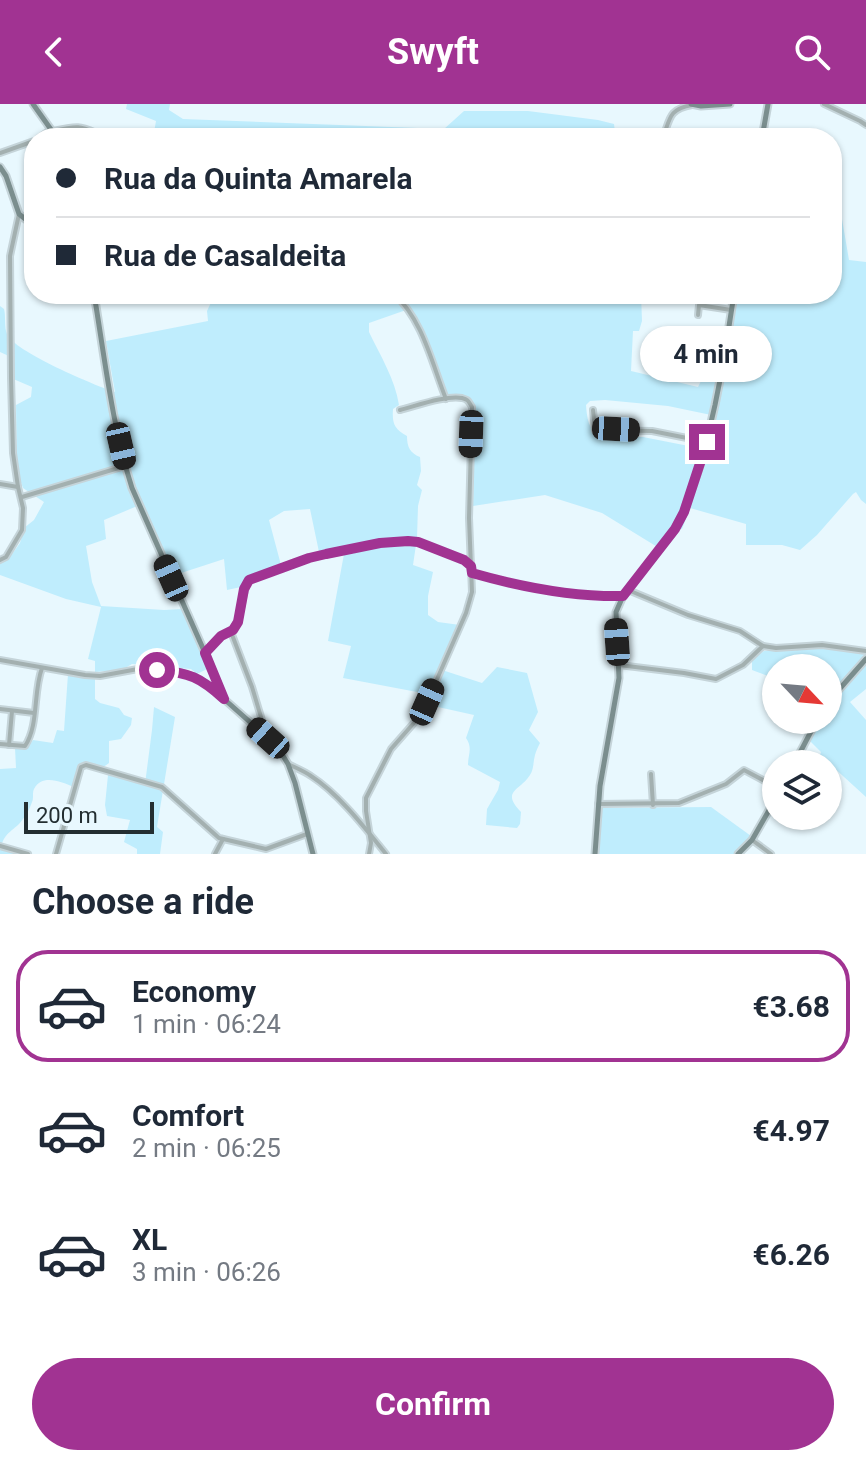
<!DOCTYPE html>
<html lang="en">
<head>
<meta charset="utf-8">
<style>
  :root { --surface:#fff; --page:#f6f6f7; --text:#1f2937; --muted:#747a83; --line:#e0e1e3; --accent:#a13392 }
  body { margin:0; font-family:Roboto,sans-serif; background:var(--page); color:var(--text); height:100vh; display:flex; flex-direction:column; font-size:30px; white-space:nowrap }
  * { box-sizing:border-box; margin:0 }
  p { font-size:26px; color:var(--muted) }
  .icon { flex:none; width:44px; height:44px; fill:none; stroke:currentColor; stroke-width:2; stroke-linecap:round; stroke-linejoin:round }
  .map { position:relative; height:750px; overflow:hidden }
  .details { display:flex; flex-direction:column; background:var(--surface); flex:1 }
  .details>* { flex:none }
  .banner { position:absolute; left:24px; top:24px; width:818px; height:176px; border-radius:32px; box-shadow:0 2px 6px #0004; display:grid; align-content:center; height:176px; padding:0 32px; background:var(--surface) }
  .needle { width:52px; rotate:116deg }
  .controls { position:absolute; left:762px; top:550px; display:grid; gap:16px }
  .controls a { display:grid; place-items:center; width:80px; height:80px; border-radius:50%; background:var(--surface); box-shadow:0 2px 6px #0004; font-size:40px }
  .scale { position:absolute; left:24px; bottom:20px; width:130px; box-sizing:border-box; padding-left:8px; border:4px solid #232e31; border-top:0; font-size:22px; line-height:28px; white-space:nowrap; color:#232e31; -webkit-text-stroke:6px #e8f8fe; paint-order:stroke }
  .end { position:absolute; width:36px; height:36px; margin:-18px; border:10px solid #a13392; background:#fff; box-shadow:0 0 0 4px #fff }
  .from { border-radius:50% }
  .bubble { position:absolute; height:56px; border-radius:28px; background:var(--surface); box-shadow:0 2px 6px #0004; font-size:26px; font-weight:700; line-height:56px; text-align:center }
  .car { position:absolute; width:24px; height:48px; margin:-24px -12px; border-radius:10px; box-shadow:0 0 6px 2px #0007; background:linear-gradient(#222 24%,#8ab4d8 0 40%,#222 0 76%,#8ab4d8 0 86%,#222 0) }
  .banner b { display:flex; align-items:center; gap:28px; height:76px; font-size:30px }
  .banner b+b { border-top:2px solid var(--line) }
  .banner i { width:20px; height:20px; background:var(--text) }
  ul { padding:0; list-style:none }
  li { display:flex; align-items:center; gap:24px; height:112px; margin:0 16px 12px; padding:0 16px; border:4px solid transparent; border-radius:32px }
  li div { flex:1 }
  li b { display:block; font-size:30px }
  li em { font-style:normal; font-weight:700 }
  li.current { border-color:var(--accent) }
  li>.icon { width:72px; height:72px; stroke-width:1.5 }
  h2 { padding:0 32px; font-size:36px; line-height:96px }
  .action { display:flex; gap:16px; margin-top:auto; padding:16px 32px }
  .action a { flex:1; height:92px; border-radius:48px; background:var(--accent); color:#fff; font-size:32px; font-weight:700; line-height:92px; text-align:center }
  header { display:flex; justify-content:space-between; align-items:center; height:104px; padding:0 32px; background:var(--accent); color:#fff; font-size:36px; font-weight:700 }
  .map>svg:first-child { display:block }
</style>
</head>
<body>
<header><svg class="icon" aria-label="back" viewBox="0 0 24 24"><path d="M15 5l-7 7 7 7"/></svg>Swyft<svg class="icon" aria-label="search" viewBox="0 0 24 24"><circle cx="10" cy="10" r="6"/><path d="M15 15l6 6"/></svg></header>
<div class="map">
<svg width="866" height="750" viewBox="0 0 866 750">
  <rect width="100%" height="100%" fill="#e8f8fe"/>
  <!-- green -->
  <g fill="#bfedfd" fill-rule="evenodd">
    <path d="M127,0H170L169,6L183,15L444,25L464,7H528L598,16L614,20L615,28L661,24L663,26L662,34H153L156,17L126,5Z"/>
    <path d="M832,112L842,115L849,156L866,158V400L861,396L856,388L853,390L817,431L800,446L782,441H746V420L690,404L682,425L673,424L659,444L602,409L545,391L473,402L474,367L472,354L473,309L472,295L447,293L429,244L409,205L369,219V228C380,251 395,275 399,301L393,305C392,319 394,325 407,332C407,343 410,349 420,353L421,367L417,381L422,386L418,402L417,434L413,461L433,468L428,492V511L438,518L460,521L439,565L482,579L497,563L527,569L538,608L529,626L540,639C538,643 536,647 535,651C533,658 534,665 530,671C521,686 500,687 521,708L520,720L517,724L486,721L487,705L498,686L500,678L468,661C468,650 473,644 466,634L474,611L429,601L433,591L343,574L351,542L328,537L344,450L338,447L319,448L310,405L284,407L269,416L281,461L253,473L241,483L227,486L224,455L175,471L142,400L104,416L106,435L86,442L92,478L101,502L164,506L183,505L209,564L197,570L191,565L132,560L122,566L95,568V557L88,555L101,503L66,495L0,471V460L12,450L20,439L24,424L34,416L44,398L23,384L17,368L16,301L31,293L32,283L11,274V253L0,248V202L4,205C6,212 4,223 7,230C13,247 96,282 115,288L106,237L208,217L207,207L215,190H641L642,217L639,227H633L631,267L698,283L705,269L726,270L737,190H832ZM605,296L668,302L716,312L709,346L643,333H600C588,325 587,314 586,301L590,297Z"/>
    <path d="M801,543L852,547L866,551V585L850,598L866,616V693L820,651L821,648L808,635L820,616H828V604L835,594L828,592V564H776V575L752,566V555L764,547Z"/>
    <path d="M68,570L95,575V595L100,599L119,604L124,611L132,614L131,621L121,635L109,637V659L102,664L81,659L77,667L74,683C62,678 42,669 34,685C32,689 34,694 32,698C30,704 27,710 23,715C15,727 4,727 1,744L19,750H0V665L16,664L15,644L29,642L33,636L53,639L57,626L64,627Z"/>
    <path d="M154,603L175,613L157,723L163,728L160,750H137V745L124,738L130,716L107,712L105,701L108,671L145,680L152,626Z"/>
    <path d="M711,703L751,732L735,750H597L601,704Z"/>
  </g>
  <g fill="none" stroke-linecap="round" stroke-linejoin="round">
    <!-- street casing -->
    <g stroke="#c5d4d9" stroke-width="8">
      <g id="street">
        <path d="M824,0L860,17L866,21"/>
        <path d="M53,27C84,20 80,23 109,34"/>
        <path d="M39,34L50,26"/>
        <path d="M663,34C670,14 669,5 692,1"/>
        <path d="M0,49L34,37"/>
        <path d="M394,190C423,216 432,260 446,295"/>
        <path d="M698,211L699,201L731,206"/>
        <path d="M645,248L672,251L693,252L701,258L723,261"/>
        <path d="M593,306L595,326L652,327L707,338"/>
        <path d="M0,380L18,383"/>
        <path d="M22,393L125,362"/>
        <path d="M0,456L6,453L22,426L23,404L18,383L13,349L11,274L10,152L19,110"/>
        <path d="M472,469C521,483 572,493 623,492"/>
        <path d="M628,486L688,511L740,527L763,542L776,544L822,541L866,547"/>
        <path d="M205,549L221,532L231,528"/>
        <path d="M0,556L85,571L100,572L138,565L180,568L193,572L208,581L223,594"/>
        <path d="M619,561L684,569L716,575L743,561L763,542"/>
        <path d="M0,605L34,609"/>
        <path d="M267,633L252,583L231,528C244,512 240,493 249,476L309,454L380,439L418,438L464,456L469,460"/>
        <path d="M0,640L25,642C39,621 33,588 42,564"/>
        <path d="M9,641L12,607"/>
        <path d="M288,660C296,664 304,667 311,672C339,690 365,724 386,750"/>
        <path d="M651,670L653,701"/>
        <path d="M598,700L679,699L726,680L744,666L776,683"/>
        <path d="M752,736L771,750"/>
        <path d="M0,742L28,750"/>
        <path d="M56,750L81,663L86,661L162,683L219,734L266,745L307,730"/>
        <path d="M215,750L223,735"/>
        <path d="M369,750L371,739L366,707V694L391,645L420,612L427,598L466,509L472,488L469,414L472,303C468,297 469,296 462,294C446,291 416,302 400,306"/>
      </g>
    </g>
    <!-- secondary casing -->
    <g stroke="#c5d4d9" stroke-width="9">
      <g id="secondary">
        <path d="M33,0L57,34"/>
        <path d="M691,0L701,2L730,0"/>
        <path d="M762,34L768,0"/>
        <path d="M0,63L6,72L19,110L34,122"/>
        <path d="M94,190C105,255 112,322 132,384L205,549L224,595L277,642L288,660L295,679L313,750"/>
        <path d="M828,598L866,555"/>
        <path d="M794,660L817,616"/>
        <path d="M595,750L600,682L619,574L616,508L623,492L673,428L684,408L703,353L715,301L723,261L734,190"/>
        <path d="M738,750L752,736L776,694"/>
      </g>
    </g>
    <!-- street -->
    <use href="#street" stroke="#a3b0b0" stroke-width="4"/>
    <!-- secondary -->
    <use href="#secondary" stroke="#7b8e8e" stroke-width="5"/>
  </g>
  <g fill="none" stroke-linecap="round" stroke-linejoin="round">
    <!-- route -->
    <path stroke="#a13392" stroke-width="10" d="M157,566C190,569 200,573 224,595L205,549L221,532L233,526L238,518L244,485L249,476L309,454L326,450L380,439L408,437L418,438L464,456L471,462L472,469C521,483 572,493 623,492L675,425L684,408L707,338"/>
  </g>
</svg>
<div class="controls">
<a><svg class="needle" viewBox="-14 -14 28 28"><path d="M0-13l5 13h-10z" fill="#e53935"/><path d="M0 13l5-13h-10z" fill="#747a83"/></svg></a>
<a><svg class="icon" aria-label="layers" viewBox="0 0 24 24"><path d="M12 4l9 5-9 5-9-5zM3 14l9 5 9-5"/></svg></a>
</div>
<div class="scale">200 m</div>
<i class="end from" style="left:157px;top:566px"></i>
<i class="end" style="left:707px;top:338px"></i>
<div class="bubble" style="left:640px;top:222px;width:132px">4 min</div>
<i class="car" style="left:616px;top:325px;rotate:93deg"></i>
<i class="car" style="left:471px;top:330px;rotate:182deg"></i>
<i class="car" style="left:121px;top:342px;rotate:167deg"></i>
<i class="car" style="left:171px;top:474px;rotate:336deg"></i>
<i class="car" style="left:617px;top:538px;rotate:356deg"></i>
<i class="car" style="left:427px;top:598px;rotate:24deg"></i>
<i class="car" style="left:268px;top:634px;rotate:312deg"></i>
<div class="banner">
<b><i class="from"></i>Rua da Quinta Amarela</b>
<b><i></i>Rua de Casaldeita</b>
</div>
</div>
<section class="details">
<h2>Choose a ride</h2>
<ul>
<li class="current"><svg class="icon" aria-label="car" viewBox="0 0 24 24"><path d="M5 17H2v-5l4-1 3-4h7l3 4 3 1v5h-3M9 17h6M6 11h13"/><circle cx="7" cy="17" r="2"/><circle cx="17" cy="17" r="2"/></svg><div><b>Economy</b><p>1 min · 06:24</p></div><em>€3.68</em></li>
<li><svg class="icon" aria-label="car" viewBox="0 0 24 24"><path d="M5 17H2v-5l4-1 3-4h7l3 4 3 1v5h-3M9 17h6M6 11h13"/><circle cx="7" cy="17" r="2"/><circle cx="17" cy="17" r="2"/></svg><div><b>Comfort</b><p>2 min · 06:25</p></div><em>€4.97</em></li>
<li><svg class="icon" aria-label="car" viewBox="0 0 24 24"><path d="M5 17H2v-5l4-1 3-4h7l3 4 3 1v5h-3M9 17h6M6 11h13"/><circle cx="7" cy="17" r="2"/><circle cx="17" cy="17" r="2"/></svg><div><b>XL</b><p>3 min · 06:26</p></div><em>€6.26</em></li>
</ul>
<div class="action"><a>Confirm</a></div>
</section>
</body>
</html>
